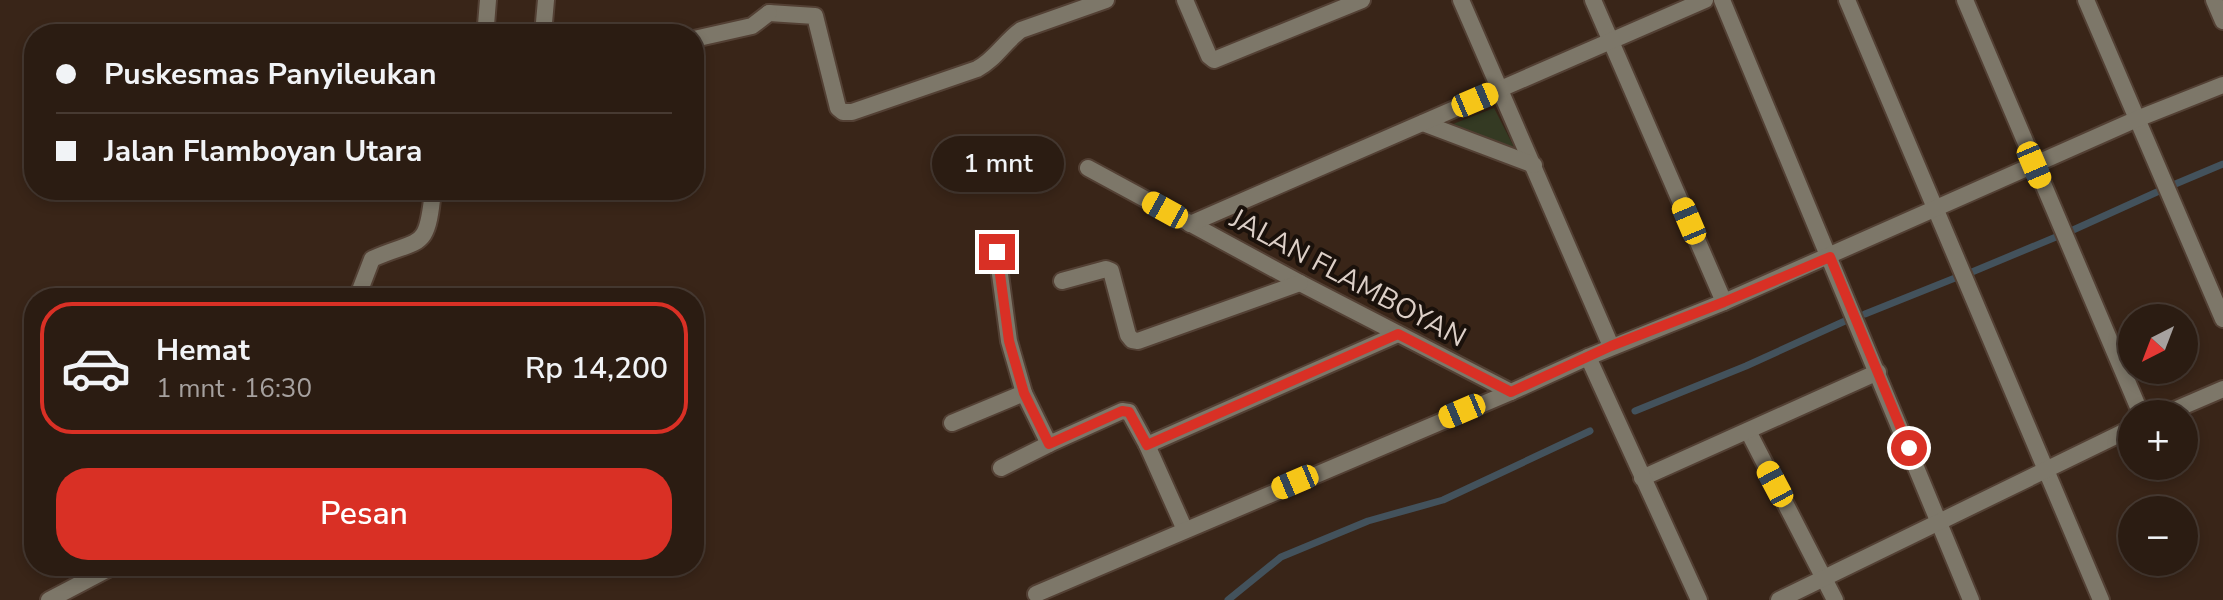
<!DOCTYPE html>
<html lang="id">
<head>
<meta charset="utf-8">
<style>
  :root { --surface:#2b1c12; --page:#33251b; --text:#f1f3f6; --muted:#a6a19f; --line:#473a32; --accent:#d93025 }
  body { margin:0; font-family:"Nunito Sans",sans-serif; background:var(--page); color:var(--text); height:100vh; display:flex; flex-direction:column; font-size:30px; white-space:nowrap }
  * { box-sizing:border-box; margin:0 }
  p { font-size:26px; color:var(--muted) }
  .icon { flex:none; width:44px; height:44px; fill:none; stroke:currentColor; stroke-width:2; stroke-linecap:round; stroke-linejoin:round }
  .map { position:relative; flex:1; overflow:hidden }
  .sheet { position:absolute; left:24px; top:288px; width:680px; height:288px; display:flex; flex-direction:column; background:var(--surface); border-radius:32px; box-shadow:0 4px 12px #0003,0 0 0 2px var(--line) }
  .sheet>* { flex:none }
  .banner { position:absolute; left:24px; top:24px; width:680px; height:176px; border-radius:32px; box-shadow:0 4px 12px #0003,0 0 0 2px var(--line); display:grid; align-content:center; height:176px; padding:0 32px; background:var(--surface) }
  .needle { width:52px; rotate:222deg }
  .tools { position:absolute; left:2118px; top:304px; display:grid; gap:16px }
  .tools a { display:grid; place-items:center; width:80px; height:80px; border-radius:50%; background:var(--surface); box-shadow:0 4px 12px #0003,0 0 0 2px var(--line); font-size:40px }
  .end { position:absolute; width:36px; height:36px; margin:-18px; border:10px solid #d93025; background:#fff; box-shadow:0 0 0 4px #fff }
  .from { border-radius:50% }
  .bubble { position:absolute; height:56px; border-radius:28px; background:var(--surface); box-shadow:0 4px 12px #0003,0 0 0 2px var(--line); font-size:26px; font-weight:600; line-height:56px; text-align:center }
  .car { position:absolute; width:24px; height:48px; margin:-24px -12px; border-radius:10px; box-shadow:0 0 6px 2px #0007; background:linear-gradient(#f5c518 24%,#345 0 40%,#f5c518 0 76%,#345 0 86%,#f5c518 0) }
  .banner b { display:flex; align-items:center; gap:28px; height:76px; font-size:30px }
  .banner b+b { border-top:2px solid var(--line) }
  .banner i { width:20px; height:20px; background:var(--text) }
  ul { padding:14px 0 0; list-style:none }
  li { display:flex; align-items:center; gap:24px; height:132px; margin:0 16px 12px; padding:0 16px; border:4px solid transparent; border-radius:32px }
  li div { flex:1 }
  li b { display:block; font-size:30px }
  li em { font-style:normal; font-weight:600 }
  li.on { border-color:var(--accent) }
  li>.icon { width:72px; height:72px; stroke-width:1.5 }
  .action { display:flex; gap:16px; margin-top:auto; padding:16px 32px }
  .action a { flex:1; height:92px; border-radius:32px; background:var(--accent); color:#fff; font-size:32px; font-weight:600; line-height:92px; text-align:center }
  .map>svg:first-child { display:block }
</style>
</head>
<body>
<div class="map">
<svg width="2223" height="600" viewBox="0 0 2223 600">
  <rect width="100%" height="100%" fill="#392518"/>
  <!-- green -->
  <path fill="#343a23" d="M1494,108L1515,149L1453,124Z"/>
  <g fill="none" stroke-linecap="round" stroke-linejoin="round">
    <!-- stream -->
    <g stroke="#43525c" stroke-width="7">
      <path d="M2173,185L2223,164"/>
      <path d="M2073,230L2157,192"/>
      <path d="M1972,272L2056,237"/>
      <path d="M1865,314L1955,278"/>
      <path d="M1635,411L1746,366L1845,321"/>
      <path d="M1228,600L1281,557L1368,521L1443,500L1590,431"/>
    </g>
    <!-- street casing -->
    <g stroke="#534034" stroke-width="20">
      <g id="street">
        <path d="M1185,0L1209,56L1214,60L1362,0"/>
        <path d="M1461,0L1611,346"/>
        <path d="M1593,0L1724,302"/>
        <path d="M1722,0L1971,600"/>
        <path d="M1847,0L2101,600"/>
        <path d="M1965,0L2141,414"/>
        <path d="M2086,0L2223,319"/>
        <path d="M2214,0L2223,21"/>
        <path d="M769,13L815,16L838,108L843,112H852L977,69C995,60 1005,41 1021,30L1106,0"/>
        <path d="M486,25L488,0"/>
        <path d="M543,34L546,0"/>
        <path d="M694,39L752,26L769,13"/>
        <path d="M1423,123L1534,165"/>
        <path d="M1088,168L1300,283L1511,392L1588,357"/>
        <path d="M1190,224L1705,0"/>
        <path d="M997,252L1009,341L1024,393L1049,444L1122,411L1129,412L1147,445L1185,530"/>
        <path d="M1062,281L1106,269L1111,271L1128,335L1132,340L1138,341L1300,283"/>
        <path d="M357,298L372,259C421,237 427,253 433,190"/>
        <path d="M2165,414L2223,389"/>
        <path d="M952,423L1024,393"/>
        <path d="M1748,431L1835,600"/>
        <path d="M1147,445L1398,334"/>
        <path d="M1001,468L1049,444"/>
        <path d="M1642,478L1878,372"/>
        <path d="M1036,594L1511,392"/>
        <path d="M49,600L114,566"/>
        <path d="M1699,600L1588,357L1724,302L2137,119L2223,85"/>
        <path d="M1779,600L2132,428"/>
      </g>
    </g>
    <!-- street -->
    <use href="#street" stroke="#7d7769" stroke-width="16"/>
  </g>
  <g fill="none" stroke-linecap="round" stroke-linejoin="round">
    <!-- route -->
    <path stroke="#d93025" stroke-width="10" d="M997,252L1009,341L1024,393L1049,444L1122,411L1129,412L1147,445L1398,334L1511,392L1611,346L1724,302L1830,257L1909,448"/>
  </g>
  <g text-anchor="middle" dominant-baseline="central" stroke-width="8" stroke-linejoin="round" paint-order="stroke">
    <!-- street labels -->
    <g font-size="28" fill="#dccfc7" stroke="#1a110b">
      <text transform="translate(1348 278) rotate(28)">JALAN FLAMBOYAN</text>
    </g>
  </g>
</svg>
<div class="tools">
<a><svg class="needle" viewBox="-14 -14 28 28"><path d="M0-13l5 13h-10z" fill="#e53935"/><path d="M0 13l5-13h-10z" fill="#a6a19f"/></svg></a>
<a>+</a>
<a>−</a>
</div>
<i class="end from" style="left:1909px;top:448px"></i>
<i class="end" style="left:997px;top:252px"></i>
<div class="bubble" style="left:932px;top:136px;width:132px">1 mnt</div>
<i class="car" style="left:1475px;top:100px;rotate:67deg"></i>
<i class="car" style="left:2034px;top:165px;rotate:157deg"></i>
<i class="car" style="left:1165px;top:210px;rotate:299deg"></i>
<i class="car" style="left:1689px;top:221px;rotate:337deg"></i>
<i class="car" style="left:1462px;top:411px;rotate:247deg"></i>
<i class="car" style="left:1295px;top:482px;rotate:247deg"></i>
<i class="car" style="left:1775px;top:484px;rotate:332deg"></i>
<div class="banner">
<b><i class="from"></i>Puskesmas Panyileukan</b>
<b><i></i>Jalan Flamboyan Utara</b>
</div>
<section class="sheet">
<ul>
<li class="on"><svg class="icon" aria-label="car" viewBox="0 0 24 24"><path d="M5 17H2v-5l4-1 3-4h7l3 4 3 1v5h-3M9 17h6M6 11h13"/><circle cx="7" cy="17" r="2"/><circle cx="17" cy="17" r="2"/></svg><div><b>Hemat</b><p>1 mnt · 16:30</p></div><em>Rp 14,200</em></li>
</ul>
<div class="action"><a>Pesan</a></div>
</section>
</div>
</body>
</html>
